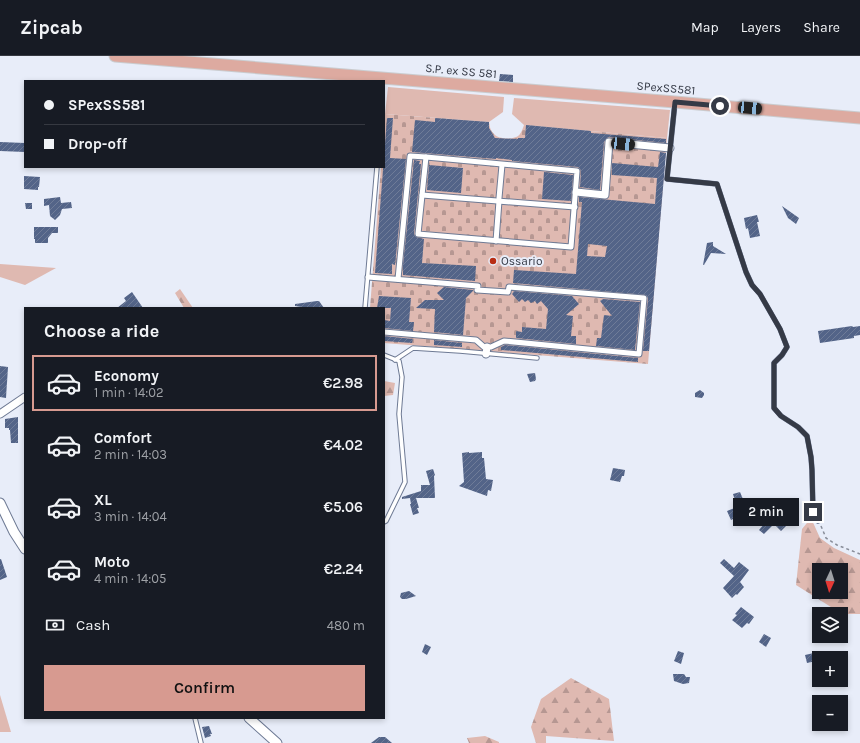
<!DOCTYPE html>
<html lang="en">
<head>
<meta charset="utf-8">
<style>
  :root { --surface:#171b24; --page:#20242c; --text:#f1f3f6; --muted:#9ea1a6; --line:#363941; --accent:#d79a90 }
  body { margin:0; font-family:Karla,sans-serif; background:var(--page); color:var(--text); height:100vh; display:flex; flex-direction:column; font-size:15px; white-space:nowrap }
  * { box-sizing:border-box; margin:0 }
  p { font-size:13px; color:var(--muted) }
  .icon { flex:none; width:22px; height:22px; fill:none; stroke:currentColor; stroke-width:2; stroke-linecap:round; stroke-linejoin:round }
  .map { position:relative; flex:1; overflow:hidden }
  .sheet { position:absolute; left:24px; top:251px; width:361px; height:412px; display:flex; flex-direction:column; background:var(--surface); border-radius:0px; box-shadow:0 2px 6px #0003 }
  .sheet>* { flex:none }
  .banner { position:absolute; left:24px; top:24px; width:361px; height:88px; border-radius:0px; box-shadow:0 2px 6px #0003; display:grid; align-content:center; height:88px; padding:0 20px; background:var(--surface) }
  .needle { width:26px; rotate:184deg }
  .buttons { position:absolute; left:812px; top:507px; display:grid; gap:8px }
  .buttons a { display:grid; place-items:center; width:36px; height:36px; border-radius:0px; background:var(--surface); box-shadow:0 2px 6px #0003; font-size:20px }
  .end { position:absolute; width:18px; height:18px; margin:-9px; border:5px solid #353a46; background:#fff; box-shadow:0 0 0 2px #fff }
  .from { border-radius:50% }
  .bubble { position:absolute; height:28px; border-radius:0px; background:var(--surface); box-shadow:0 2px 6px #0003; font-size:13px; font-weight:600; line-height:28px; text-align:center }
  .car { position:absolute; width:12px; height:24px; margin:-12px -6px; border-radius:5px; box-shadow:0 0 3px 1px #0007; background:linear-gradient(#222 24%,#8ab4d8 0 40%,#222 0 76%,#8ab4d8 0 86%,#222 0) }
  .banner b { display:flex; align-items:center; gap:14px; height:38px; font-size:15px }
  .banner b+b { border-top:1px solid var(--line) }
  .banner i { width:10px; height:10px; background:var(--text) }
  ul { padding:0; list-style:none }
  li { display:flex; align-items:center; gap:12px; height:56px; margin:0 8px 6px; padding:0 12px; border:2px solid transparent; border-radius:0px }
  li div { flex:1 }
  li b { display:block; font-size:15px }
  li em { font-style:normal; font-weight:600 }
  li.on { border-color:var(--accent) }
  li>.icon { width:36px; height:36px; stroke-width:1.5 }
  h2 { padding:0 20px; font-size:18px; line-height:48px }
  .pay { display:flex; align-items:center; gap:10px; height:44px; padding:0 20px; font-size:15px }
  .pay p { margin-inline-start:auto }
  .primary-button { display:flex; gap:8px; margin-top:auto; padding:8px 20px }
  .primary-button a { flex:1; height:46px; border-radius:0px; background:var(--accent); color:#111; font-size:16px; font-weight:600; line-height:46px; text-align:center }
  header { display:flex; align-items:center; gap:24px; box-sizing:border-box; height:56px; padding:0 20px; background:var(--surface); border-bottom:1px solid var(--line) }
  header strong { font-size:19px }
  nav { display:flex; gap:22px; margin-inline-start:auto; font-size:14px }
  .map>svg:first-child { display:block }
</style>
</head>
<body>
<header>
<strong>Zipcab</strong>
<nav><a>Map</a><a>Layers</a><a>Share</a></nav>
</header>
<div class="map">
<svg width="860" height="687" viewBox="0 0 860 687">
  <defs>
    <pattern id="forest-firs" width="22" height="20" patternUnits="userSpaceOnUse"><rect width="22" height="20" fill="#dfb9b1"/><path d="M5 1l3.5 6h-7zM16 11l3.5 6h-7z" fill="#b69792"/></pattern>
    <pattern id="cemetery-stones" width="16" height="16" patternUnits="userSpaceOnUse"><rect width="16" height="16" fill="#dfb9b1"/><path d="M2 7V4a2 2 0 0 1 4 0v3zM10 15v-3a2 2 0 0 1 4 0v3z" fill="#b69792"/></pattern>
    <pattern id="building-hatch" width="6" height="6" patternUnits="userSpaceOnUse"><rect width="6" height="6" fill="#536488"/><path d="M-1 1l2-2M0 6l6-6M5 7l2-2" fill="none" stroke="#6f7c98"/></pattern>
  </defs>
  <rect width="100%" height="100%" fill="#e8edf9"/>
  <!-- green -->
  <g fill="#dfb9b1">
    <path d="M388,31L504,41L503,56L489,66L385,58Z"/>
    <path d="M514,42L670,54L667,82L524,69L512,58Z"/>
    <path d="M0,208L56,212L25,229L0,221Z"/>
    <path d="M0,639L11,676H0Z"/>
  </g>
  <!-- forest -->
  <g fill="url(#forest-firs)" fill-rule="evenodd">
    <path d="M180,233L193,252H184L175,237Z"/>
    <path d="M384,325L395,327L393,339L384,340Z"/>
    <path d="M811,462L820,482L834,492L860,504V558H842L796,529L802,473ZM819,514H841V536H819Z"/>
    <path d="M571,622L609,643L614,685L546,680V687H536L531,671L541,643Z"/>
    <path d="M485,680L499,686V687H469L467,682Z"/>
  </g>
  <!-- cemetery -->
  <path fill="url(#cemetery-stones)" d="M385,58L489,66C490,71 490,74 494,78C499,84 516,84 520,78C522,75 523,72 524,69L667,82L648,308L384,287V252H370L381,111H384Z"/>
  <!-- building -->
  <g fill="url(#building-hatch)" fill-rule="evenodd">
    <path d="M500,18L513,19V26L499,25Z"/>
    <path d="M387,62H393L390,102L406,103L395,209L392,208V218L375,217Z"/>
    <path d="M435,62L489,66V72L495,82L518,83V82H525L526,69L591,75V77L666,83V87L609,81L607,82L604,86L600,134L580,131L581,115L580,113L578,111L512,105V104L496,102V103L412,96L415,64L435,66Z"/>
    <path d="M0,86L25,87V96L0,95Z"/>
    <path d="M660,96L666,97L649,295H643L648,242L646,239L513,227L514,214L576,218L582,146H579V141L655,148L657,122L612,119V107L658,111ZM588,188L607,190L605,201L587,200Z"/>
    <path d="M414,104L420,105L419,108H421L414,178L416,181L424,183L422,207L476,210L475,225L403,219V209Z"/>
    <path d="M429,109L463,112L461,137L427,134Z"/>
    <path d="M544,116L573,119L571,145L542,143Z"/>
    <path d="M24,120L40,121L39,131H38V134L24,133Z"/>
    <path d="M60,141L61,147L71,146L72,152L62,153L60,159L55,164L50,160L49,149L44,150V143Z"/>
    <path d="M25,147H32V153H26Z"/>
    <path d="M782,150L799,162L796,168L788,162Z"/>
    <path d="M757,159L759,166H757L760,180L750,182L748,172L746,173L744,162Z"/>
    <path d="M34,171H58V177H52L48,182V187H35V183H34Z"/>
    <path d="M713,186V190L726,198L711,197L704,209H703L707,187Z"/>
    <path d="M444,231L473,234V235L466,242L463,279L434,276L435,253L416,252L425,244H444L437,237Z"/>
    <path d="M514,235L572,240L579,248L566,259L573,260L571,280H576V288L516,282V275L522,276V271L546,273L548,253L541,245L537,248L535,245L531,247L528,244L525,246L522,243L519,246L512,238Z"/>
    <path d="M132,236L143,252H117L126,245L124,242Z"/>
    <path d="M379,240L411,242L409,266H414L413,275L384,272V264L390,265L391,252H377Z"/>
    <path d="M603,243L640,246L635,294L596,290L597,282H601L604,259L612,260L600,245Z"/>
    <path d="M317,245H319L324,252H309L295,250V248Z"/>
    <path d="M852,270L853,271L860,270V279L854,280V282L820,287L818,275Z"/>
    <path d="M384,280L413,283L412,287L384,285Z"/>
    <path d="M434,284L462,287V291L434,289Z"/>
    <path d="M505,289L638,302V306L501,294V291Z"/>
    <path d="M0,310L8,311L6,342L0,341Z"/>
    <path d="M535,317L536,323L535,325L530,326L527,318Z"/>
    <path d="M700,334L704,337V339L702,342L695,341V337Z"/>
    <path d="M18,361V387H11L10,374H9V372H5V363Z"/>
    <path d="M469,396V397L482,396V402H484L486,423L493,424L491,435L488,434L487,440L459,430L464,426L462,397Z"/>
    <path d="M613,412L625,414L624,420H622L620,426L610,424Z"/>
    <path d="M433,413L435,419L434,420L435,442H416L419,452H417L419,457L413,459L410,448H411L410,442L402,443V441L421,435V429H430L426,415Z"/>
    <path d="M740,436L745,448L749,446L751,452L740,458L741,459L731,464L727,455L737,451L733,438Z"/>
    <path d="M770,456H775L788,468L781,475L774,468L764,478L759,474L766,466L763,463Z"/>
    <path d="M0,503H1L7,521L0,524Z"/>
    <path d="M724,503L734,512L739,506L749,514L740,526L744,531L737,539L736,538L732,542L723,532L734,520L720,507Z"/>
    <path d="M409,535L416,540L406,543H402L400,541L401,537Z"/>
    <path d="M741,551L754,561L749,568L747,567L742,572L732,564L737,559L735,558Z"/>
    <path d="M764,578L771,582L766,591L759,586Z"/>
    <path d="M425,588L431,591L427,599L422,596Z"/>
    <path d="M678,595L684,597L681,608L674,605Z"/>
    <path d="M814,597L816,605L807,607L805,599Z"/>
    <path d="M673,618H684L686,621H690L689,627L683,628L674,625Z"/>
    <path d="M209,670L212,678H210L211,680L205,682L202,671Z"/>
    <path d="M379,681H385L392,687H371Z"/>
  </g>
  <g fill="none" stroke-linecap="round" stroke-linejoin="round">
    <!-- service casing -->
    <g stroke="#6e7a94" stroke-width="5.5">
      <g id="service">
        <path d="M675,47L667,123L717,128L746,216L752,229L760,238L780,273L787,291L782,299L774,307V352L781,360L798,371L807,380L811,401L812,414L813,456L818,465"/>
        <path d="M365,252L377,111"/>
        <path d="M384,299L399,305L402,321L399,358L405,426L386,465L384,466"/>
        <path d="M395,304L413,292L460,295L537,302"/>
        <path d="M195,662L201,687"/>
      </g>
    </g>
    <!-- pedestrian casing -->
    <g stroke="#6e7a94" stroke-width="7">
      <g id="pedestrian">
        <path d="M426,101L577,115L571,191L418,178Z"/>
        <path d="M422,139L575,151"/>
        <path d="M499,142L502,109"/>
        <path d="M496,185L499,145"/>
        <path d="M368,221L478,230L477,234L508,236L509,231L644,242L639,298L504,285L491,291H484L476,284L384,276"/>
        <path d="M398,223L410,100L426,101"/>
      </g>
    </g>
    <!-- minor casing -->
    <g stroke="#6e7a94" stroke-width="9">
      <g id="minor">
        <path d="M576,136L605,139L609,86L670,92"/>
        <path d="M486,298L487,291"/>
        <path d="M0,358L25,341"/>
      </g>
    </g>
    <!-- tertiary casing -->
    <g stroke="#6e7a94" stroke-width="11">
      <g id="tertiary">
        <path d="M0,447L14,476L25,493"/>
        <path d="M249,662L277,687"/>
      </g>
    </g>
    <!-- primary casing -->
    <g stroke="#cacccf" stroke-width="13">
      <path id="primary" d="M115,0L675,46L860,62"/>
    </g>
    <!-- path -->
    <path stroke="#888d99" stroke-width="1.5" stroke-dasharray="3 3" stroke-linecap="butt" d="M821,470L826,482L837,489L860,498"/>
    <!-- service -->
    <use href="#service" stroke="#fff" stroke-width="3.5"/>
    <!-- pedestrian -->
    <use href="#pedestrian" stroke="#fff" stroke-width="5"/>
    <!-- minor -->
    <use href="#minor" stroke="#fff" stroke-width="7"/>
    <!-- tertiary -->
    <use href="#tertiary" stroke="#fff" stroke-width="9"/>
    <!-- primary -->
    <use href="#primary" stroke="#ddaaa0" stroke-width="11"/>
  </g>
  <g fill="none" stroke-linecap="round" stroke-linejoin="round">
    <!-- route -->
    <path stroke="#353a46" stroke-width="5" d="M720,50L675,46L667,123L717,128L746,216L752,229L760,238L780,273L787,291L782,299L774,307V352L781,360L798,371L807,380L811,401L812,414L813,456"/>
  </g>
  <!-- markers -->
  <circle fill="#b82d14" stroke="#e8edf9" stroke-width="1.5" cx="493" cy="205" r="4"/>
  <g text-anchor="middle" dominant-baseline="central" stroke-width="4" stroke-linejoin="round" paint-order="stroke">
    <!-- street labels -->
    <g font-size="12" fill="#353a46" stroke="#e8edf9">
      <text transform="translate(461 15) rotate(5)">S.P. ex SS 581</text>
      <text transform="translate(666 32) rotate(5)">SPexSS581</text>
    </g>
    <!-- poi labels -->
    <g font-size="12" fill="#353a46" stroke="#e8edf9" text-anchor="start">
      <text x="501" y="205">Ossario</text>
    </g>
  </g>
</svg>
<div class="buttons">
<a><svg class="needle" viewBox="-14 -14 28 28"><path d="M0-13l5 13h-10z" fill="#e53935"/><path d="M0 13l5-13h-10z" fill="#9ea1a6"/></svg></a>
<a><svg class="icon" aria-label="layers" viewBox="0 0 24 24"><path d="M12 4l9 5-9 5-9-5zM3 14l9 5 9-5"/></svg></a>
<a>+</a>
<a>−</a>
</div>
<i class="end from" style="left:720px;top:50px"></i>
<i class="end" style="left:813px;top:456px"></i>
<div class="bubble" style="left:733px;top:442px;width:66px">2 min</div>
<i class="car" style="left:750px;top:52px;rotate:95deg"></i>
<i class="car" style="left:623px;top:88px;rotate:96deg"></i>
<div class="banner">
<b><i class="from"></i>SPexSS581</b>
<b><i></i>Drop-off</b>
</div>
<section class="sheet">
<h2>Choose a ride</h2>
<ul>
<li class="on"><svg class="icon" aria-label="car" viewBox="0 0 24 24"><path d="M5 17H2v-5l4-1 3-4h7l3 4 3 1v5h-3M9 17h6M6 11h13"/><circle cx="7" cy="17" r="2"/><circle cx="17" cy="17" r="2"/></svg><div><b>Economy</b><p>1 min · 14:02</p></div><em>€2.98</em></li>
<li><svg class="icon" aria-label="car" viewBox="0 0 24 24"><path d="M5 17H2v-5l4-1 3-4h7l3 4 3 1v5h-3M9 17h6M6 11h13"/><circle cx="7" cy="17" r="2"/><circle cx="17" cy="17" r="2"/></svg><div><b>Comfort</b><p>2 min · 14:03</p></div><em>€4.02</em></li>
<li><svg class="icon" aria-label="car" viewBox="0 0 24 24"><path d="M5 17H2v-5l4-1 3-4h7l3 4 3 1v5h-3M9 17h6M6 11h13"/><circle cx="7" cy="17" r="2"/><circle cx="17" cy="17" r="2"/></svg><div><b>XL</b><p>3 min · 14:04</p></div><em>€5.06</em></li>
<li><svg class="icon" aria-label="car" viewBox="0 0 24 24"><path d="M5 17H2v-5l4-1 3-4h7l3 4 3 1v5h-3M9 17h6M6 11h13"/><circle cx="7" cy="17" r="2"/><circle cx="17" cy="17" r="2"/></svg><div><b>Moto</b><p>4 min · 14:05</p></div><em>€2.24</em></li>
</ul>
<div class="pay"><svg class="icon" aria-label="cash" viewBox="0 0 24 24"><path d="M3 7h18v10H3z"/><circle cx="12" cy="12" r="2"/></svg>Cash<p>480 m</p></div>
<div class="primary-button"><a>Confirm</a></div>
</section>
</div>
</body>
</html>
